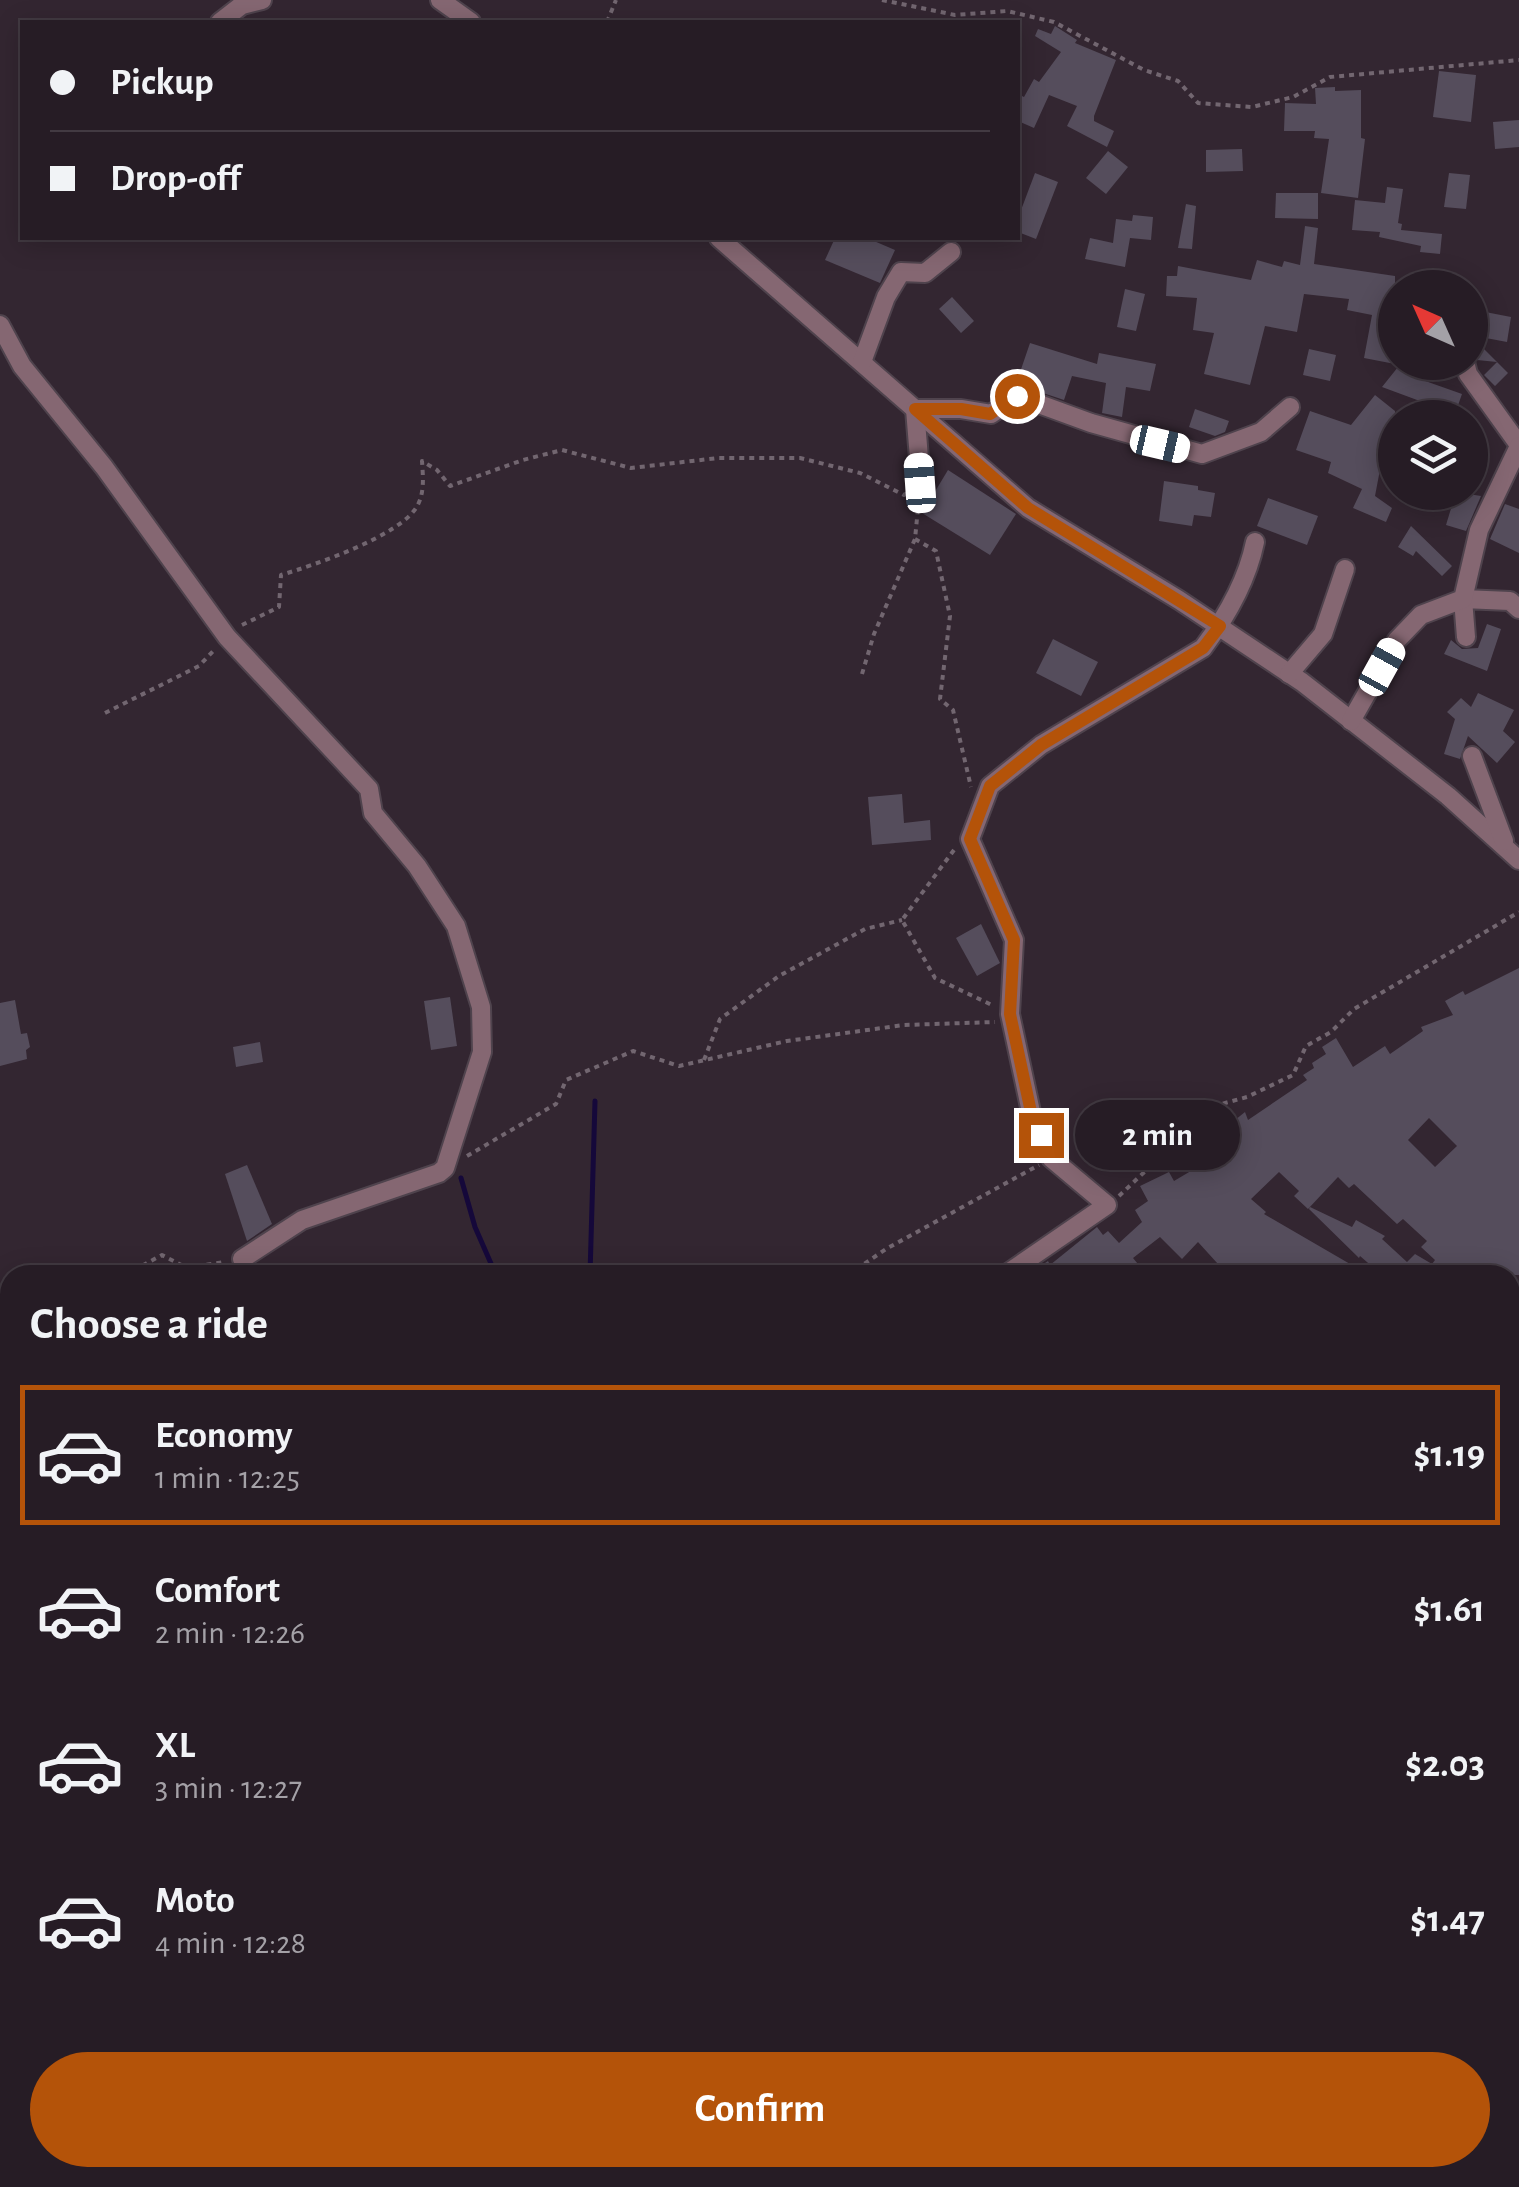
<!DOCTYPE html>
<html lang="en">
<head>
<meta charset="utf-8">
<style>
  :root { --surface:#261c25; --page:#2e252d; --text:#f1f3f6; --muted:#a4a1a7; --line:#423a42; --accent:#b45309 }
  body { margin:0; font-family:"Alegreya Sans",sans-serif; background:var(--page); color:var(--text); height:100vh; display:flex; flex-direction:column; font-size:38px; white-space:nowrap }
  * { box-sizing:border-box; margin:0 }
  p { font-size:32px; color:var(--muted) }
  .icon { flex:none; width:55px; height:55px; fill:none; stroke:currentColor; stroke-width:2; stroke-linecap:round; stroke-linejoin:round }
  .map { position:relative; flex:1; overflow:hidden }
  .details { position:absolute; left:0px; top:1265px; width:1520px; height:922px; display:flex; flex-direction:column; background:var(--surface); border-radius:30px 30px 0 0; box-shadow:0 5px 25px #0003,0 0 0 2px var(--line) }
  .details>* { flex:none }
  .hud { position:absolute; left:20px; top:20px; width:1000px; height:220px; border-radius:0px; box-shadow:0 5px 25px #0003,0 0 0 2px var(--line); display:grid; align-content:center; height:220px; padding:0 30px; background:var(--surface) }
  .needle { width:65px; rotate:315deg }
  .buttons { position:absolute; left:1378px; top:270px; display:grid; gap:20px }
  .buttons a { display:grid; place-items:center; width:110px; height:110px; border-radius:50%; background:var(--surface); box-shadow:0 5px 25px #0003,0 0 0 2px var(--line); font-size:50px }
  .end { position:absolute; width:45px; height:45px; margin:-22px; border:12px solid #b45309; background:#fff; box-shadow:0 0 0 5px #fff }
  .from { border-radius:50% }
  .bubble { position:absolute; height:70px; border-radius:35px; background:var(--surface); box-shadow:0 5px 25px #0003,0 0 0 2px var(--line); font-size:32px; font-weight:600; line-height:70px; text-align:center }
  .car { position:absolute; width:30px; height:60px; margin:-30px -15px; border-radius:12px; box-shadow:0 0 8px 2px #0007; background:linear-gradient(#fff 24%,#345 0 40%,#fff 0 76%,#345 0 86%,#fff 0) }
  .hud b { display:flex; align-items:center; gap:35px; height:95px; font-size:38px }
  .hud b+b { border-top:2px solid var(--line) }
  .hud i { width:25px; height:25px; background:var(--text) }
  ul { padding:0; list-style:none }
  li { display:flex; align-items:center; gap:30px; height:140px; margin:0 20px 15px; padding:0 10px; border:5px solid transparent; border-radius:0px }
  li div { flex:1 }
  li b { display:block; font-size:38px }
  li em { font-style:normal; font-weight:600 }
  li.active { border-color:var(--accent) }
  li>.icon { width:90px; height:90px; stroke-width:1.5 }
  h2 { padding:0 30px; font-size:45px; line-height:120px }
  .primary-button { display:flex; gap:20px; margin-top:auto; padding:20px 30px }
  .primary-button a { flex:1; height:115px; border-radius:60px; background:var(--accent); color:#fff; font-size:40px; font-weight:600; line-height:115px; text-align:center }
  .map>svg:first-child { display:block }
</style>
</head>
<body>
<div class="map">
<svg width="1519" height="2187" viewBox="0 0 1519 2187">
  <rect width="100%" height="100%" fill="#332631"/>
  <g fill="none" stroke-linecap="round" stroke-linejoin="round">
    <!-- stream -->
    <g stroke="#15083a" stroke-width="5">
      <path d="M461,1178L475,1227L496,1275"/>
      <path d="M590,1275L595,1101"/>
      <path d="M1510,1695L1519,1689"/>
      <path d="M619,2187L620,2178"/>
    </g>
  </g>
  <!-- building -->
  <g fill="#554d5c" fill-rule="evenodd">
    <path d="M1055,26L1077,40L1075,43L1116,60L1094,116V121L1114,131L1107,147L1067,126L1077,106L1049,95L1034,128L1018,121V94L1024,97L1034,79L1039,82L1061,52L1035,36L1038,29L1051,34Z"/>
    <path d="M1439,71L1476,75L1471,122L1433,117Z"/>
    <path d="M1335,87V91L1361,90V138L1365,139L1358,198L1321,193L1329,139L1314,138L1315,131H1284L1285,103L1316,104L1315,88Z"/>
    <path d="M1519,120V147L1495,149L1493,122Z"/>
    <path d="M1242,149L1243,171L1206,172V150Z"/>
    <path d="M1108,151L1128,167L1106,194L1086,178Z"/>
    <path d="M1035,173L1058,182L1036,239L1018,232V218Z"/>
    <path d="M1449,173L1470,175L1466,209L1444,207Z"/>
    <path d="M1387,187L1403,189L1398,223L1402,224L1401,230L1442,234L1440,254L1420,252L1421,246L1379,237L1380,232L1352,230L1355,200L1385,203Z"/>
    <path d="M1276,193H1318V219L1275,218Z"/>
    <path d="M1186,204L1196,206L1192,249L1178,248Z"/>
    <path d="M1133,215L1153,217L1151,240L1130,238L1125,267L1085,259L1090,238L1113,243L1116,219L1132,221Z"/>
    <path d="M1305,226L1318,228L1314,264L1395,276V364L1364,358L1372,315L1347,310L1349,299L1304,294L1297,332L1265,326L1250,385L1204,374L1214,333L1193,330L1197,298L1166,296L1167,276H1177L1178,266L1251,280L1257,260L1282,267L1284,261L1300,265Z"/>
    <path d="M835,238H867L895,250L880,283L825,260Z"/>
    <path d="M1125,289L1145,294L1136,331L1117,327Z"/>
    <path d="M952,297L974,321L961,333L939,309Z"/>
    <path d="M1475,310L1511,317L1507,342L1470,335Z"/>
    <path d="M1470,335L1508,373L1495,386L1484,375L1497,362L1477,360L1470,351Z"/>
    <path d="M1030,343L1097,364L1099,353L1156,364L1150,391L1126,387L1122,417L1102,413L1106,383L1072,376L1064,400L1016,384Z"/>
    <path d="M1309,349L1336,355L1330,381L1303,375Z"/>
    <path d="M1402,362H1417L1414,377L1462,394L1455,414L1382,387Z"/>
    <path d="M1375,395L1395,411V445L1386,438L1375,496L1392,508L1386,522L1353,508L1362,489L1328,473L1331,462L1296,450L1310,411L1351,425Z"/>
    <path d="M1195,409L1229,421L1225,432L1215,436L1189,427Z"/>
    <path d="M948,470L1016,514L990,555L922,513Z"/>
    <path d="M1164,481L1198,486V490L1215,493L1211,517L1194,515L1192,526L1159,521Z"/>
    <path d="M1456,492L1481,496L1466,531L1446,525Z"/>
    <path d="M1268,498L1318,516L1307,545L1257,526Z"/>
    <path d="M1505,504L1519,509V553L1490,539Z"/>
    <path d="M1411,526L1452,566L1442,576L1416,551L1413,556L1398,547Z"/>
    <path d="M1487,624L1501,629L1487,671L1444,654L1451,640L1462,649L1478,648Z"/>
    <path d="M1053,639L1098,662L1081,696L1036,673Z"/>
    <path d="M1478,693L1514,710L1503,731L1515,742L1497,763L1468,736L1460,759L1444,754L1455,719L1447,712L1461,698L1471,707Z"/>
    <path d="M902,794L904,823L930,820L931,840L872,845L868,797Z"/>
    <path d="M981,924L1000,963L977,976L956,938Z"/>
    <path d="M1519,968V1275H1382L1360,1256L1359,1258L1309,1209L1310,1207L1352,1227L1356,1220L1385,1236L1382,1239L1407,1262L1415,1254L1432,1264L1435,1260L1421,1247L1427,1241L1403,1219L1397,1224L1354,1184L1349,1188L1338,1177L1308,1209L1294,1196L1299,1191L1279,1172L1251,1199L1266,1212L1264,1214L1369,1275H1228L1198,1242L1182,1259L1160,1237L1133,1258L1147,1275H1088L1081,1268L1072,1275H1038L1036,1269L1048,1261L1050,1265L1097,1227L1103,1235L1108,1231L1119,1243L1142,1222L1135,1210L1148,1201L1140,1186L1169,1172L1174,1181L1211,1159L1209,1155L1234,1139L1225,1128L1245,1112L1248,1120L1307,1080L1303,1075L1314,1068L1312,1063L1326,1054L1322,1047L1336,1038L1353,1067L1385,1046L1390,1054L1423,1031L1421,1027L1453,1015L1445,1001L1463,991L1465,995ZM1429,1118L1457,1146L1435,1167L1408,1140Z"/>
    <path d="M450,997L457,1046L431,1050L424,1001Z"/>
    <path d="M15,1000L21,1034L27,1033L30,1047L26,1050L27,1059L0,1066V1003Z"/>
    <path d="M260,1042L263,1062L236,1067L233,1047Z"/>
    <path d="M247,1165L272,1224L247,1241L225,1174Z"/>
  </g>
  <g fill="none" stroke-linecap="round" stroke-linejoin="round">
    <!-- minor casing -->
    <g stroke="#4f434d" stroke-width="22">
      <g id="minor">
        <path d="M440,0L471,22"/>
        <path d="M220,22L242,5L262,0"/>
        <path d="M719,238L1028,508L1179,600L1302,682L1448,796L1519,860"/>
        <path d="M0,325L22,366L104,467L227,637L369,789L373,813L417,866L456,926L481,1007L482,1052L445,1168L439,1173L302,1220L242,1259"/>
        <path d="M862,362L886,297L901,272L925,273L951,252"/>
        <path d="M1465,362L1468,374L1519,445"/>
        <path d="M921,483L915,409H961L991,414L1017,396L1091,423L1202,454L1261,432L1290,407"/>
        <path d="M1466,637L1463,599L1510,601L1519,609"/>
        <path d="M1289,674L1323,634L1345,569"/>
        <path d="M1351,721L1397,640L1421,615L1463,599L1479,530L1519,446"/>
        <path d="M1472,756L1504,841"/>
        <path d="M1005,1275L1107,1205L1051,1158L1031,1112L1010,1014L1014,940L970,839L990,786L1041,745L1203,648C1227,616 1247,581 1255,542"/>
        <path d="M0,1688L10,1686"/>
        <path d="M0,1812H10"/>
        <path d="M1510,2158L1519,2165"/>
        <path d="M1107,2178L1126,2187"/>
        <path d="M434,2187L446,2178"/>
        <path d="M931,2187L932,2178"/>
      </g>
    </g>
    <!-- path -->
    <g stroke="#726670" stroke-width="4" stroke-dasharray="5 5" stroke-linecap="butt">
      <path d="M882,0L955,15L1007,11L1054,22L1144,70L1178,81L1198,103L1252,107L1293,97L1330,77L1519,60"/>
      <path d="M607,22L616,0"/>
      <path d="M915,539L936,551L950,616L940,699L953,710L971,787"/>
      <path d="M242,625L279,607L281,575C314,565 397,537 416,508C425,494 423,477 422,461L437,470L450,486L523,460L562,450L631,468L718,458H800L860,473L904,495L907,493"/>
      <path d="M862,674L874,634L915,539L919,498"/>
      <path d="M105,713L199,666L216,648"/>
      <path d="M954,850L902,920L935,978L994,1006"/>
      <path d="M704,1060L720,1019L779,976L865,929L902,920"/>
      <path d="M467,1156L556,1104L566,1080L633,1051L679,1066L787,1041L904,1025L995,1022"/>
      <path d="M1119,1196L1214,1106L1247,1097L1293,1075L1306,1046L1331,1032L1354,1009L1519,912"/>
      <path d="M125,1275L162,1255L187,1268L224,1262"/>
      <path d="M848,1275L886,1249L1039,1165"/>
      <path d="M0,1365L10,1362"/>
      <path d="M0,2036L4,2038"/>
    </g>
    <!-- minor -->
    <use href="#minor" stroke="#856772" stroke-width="18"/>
  </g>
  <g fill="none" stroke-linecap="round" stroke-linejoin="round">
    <!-- route -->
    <path stroke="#b45309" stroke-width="12" d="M1017,396L990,414L961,409H915L1028,508L1220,626L1203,648L1041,745L990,786L970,839L1014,940L1010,1014L1031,1112L1041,1135"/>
  </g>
</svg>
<div class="buttons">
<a><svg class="needle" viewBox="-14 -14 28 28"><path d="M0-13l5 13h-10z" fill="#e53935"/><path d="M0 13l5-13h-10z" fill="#a4a1a7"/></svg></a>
<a><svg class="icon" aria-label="layers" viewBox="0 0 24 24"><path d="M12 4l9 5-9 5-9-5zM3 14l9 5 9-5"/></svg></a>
</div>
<i class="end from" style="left:1017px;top:396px"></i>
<i class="end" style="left:1041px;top:1135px"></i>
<div class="bubble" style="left:1075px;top:1100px;width:165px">2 min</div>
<i class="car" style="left:1160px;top:444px;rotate:103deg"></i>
<i class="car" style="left:920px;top:483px;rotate:356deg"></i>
<i class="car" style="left:1382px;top:667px;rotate:29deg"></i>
<div class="hud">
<b><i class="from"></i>Pickup</b>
<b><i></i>Drop-off</b>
</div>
<section class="details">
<h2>Choose a ride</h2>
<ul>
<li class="active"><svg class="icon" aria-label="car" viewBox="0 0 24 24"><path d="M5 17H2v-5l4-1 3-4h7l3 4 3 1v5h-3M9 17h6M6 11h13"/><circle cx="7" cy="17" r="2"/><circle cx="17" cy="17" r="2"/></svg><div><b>Economy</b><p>1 min · 12:25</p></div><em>$1.19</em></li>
<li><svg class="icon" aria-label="car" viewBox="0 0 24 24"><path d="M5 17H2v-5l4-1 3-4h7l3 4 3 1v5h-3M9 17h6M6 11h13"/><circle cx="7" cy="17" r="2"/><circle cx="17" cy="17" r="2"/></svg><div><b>Comfort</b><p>2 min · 12:26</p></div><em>$1.61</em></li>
<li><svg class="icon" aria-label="car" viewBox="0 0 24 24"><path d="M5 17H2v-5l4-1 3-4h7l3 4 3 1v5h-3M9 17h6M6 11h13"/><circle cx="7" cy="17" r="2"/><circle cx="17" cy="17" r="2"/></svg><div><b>XL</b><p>3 min · 12:27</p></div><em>$2.03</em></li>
<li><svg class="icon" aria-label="car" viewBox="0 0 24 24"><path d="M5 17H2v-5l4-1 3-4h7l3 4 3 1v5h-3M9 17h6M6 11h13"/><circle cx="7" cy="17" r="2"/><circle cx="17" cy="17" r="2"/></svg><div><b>Moto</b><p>4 min · 12:28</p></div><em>$1.47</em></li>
</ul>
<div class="primary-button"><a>Confirm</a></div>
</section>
</div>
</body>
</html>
